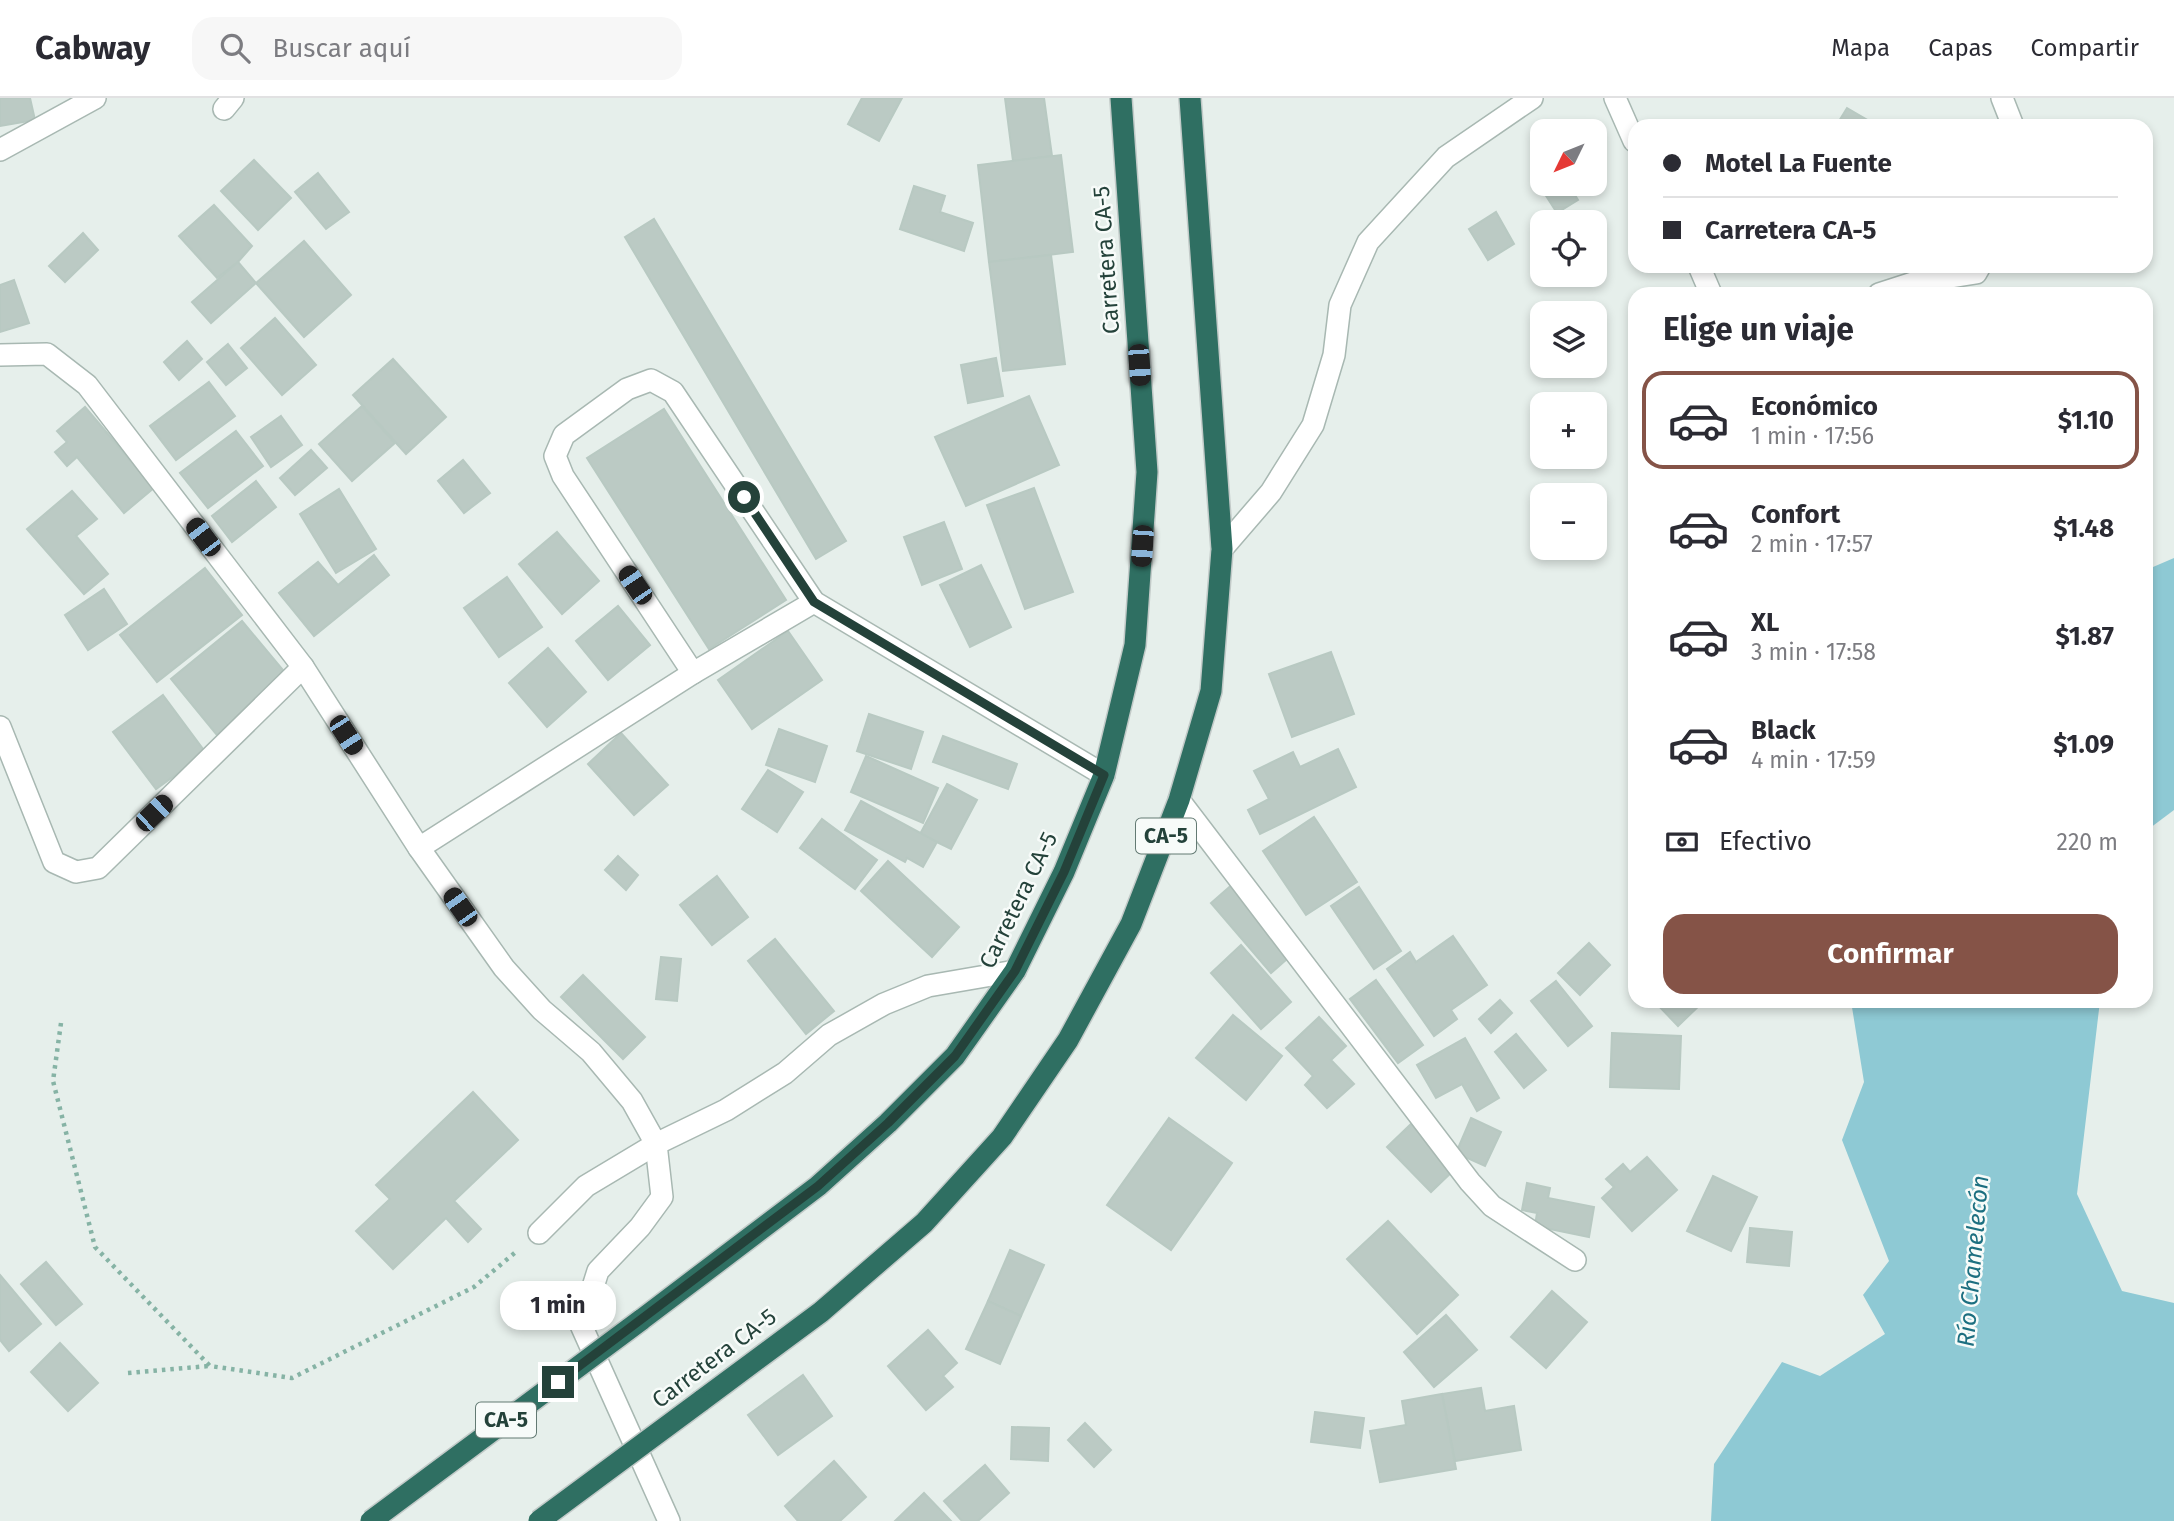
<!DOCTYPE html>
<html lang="es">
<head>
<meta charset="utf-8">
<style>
  :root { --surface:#fff; --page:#f7f7f7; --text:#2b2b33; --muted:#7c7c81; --line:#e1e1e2; --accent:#855347 }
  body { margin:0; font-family:"Fira Sans",sans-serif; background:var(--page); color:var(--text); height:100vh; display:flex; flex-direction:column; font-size:26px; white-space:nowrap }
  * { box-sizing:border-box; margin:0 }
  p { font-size:23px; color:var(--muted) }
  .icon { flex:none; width:38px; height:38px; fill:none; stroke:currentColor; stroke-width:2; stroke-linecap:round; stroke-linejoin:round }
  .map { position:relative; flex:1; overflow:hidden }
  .sheet { position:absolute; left:1628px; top:189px; width:525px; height:721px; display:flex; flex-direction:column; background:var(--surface); border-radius:21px; box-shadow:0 4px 10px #0003 }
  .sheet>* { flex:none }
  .top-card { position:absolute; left:1628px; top:21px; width:525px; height:154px; border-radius:21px; box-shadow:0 4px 10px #0003; display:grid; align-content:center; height:154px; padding:0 35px; background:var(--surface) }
  .needle { width:46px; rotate:227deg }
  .tools { position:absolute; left:1530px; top:21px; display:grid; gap:14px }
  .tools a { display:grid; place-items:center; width:77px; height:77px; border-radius:14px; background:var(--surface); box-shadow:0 4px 10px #0003; font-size:35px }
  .end { position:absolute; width:32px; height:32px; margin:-16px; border:9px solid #24423a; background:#fff; box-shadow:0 0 0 4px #fff }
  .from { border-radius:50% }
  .bubble { position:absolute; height:49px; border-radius:21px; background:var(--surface); box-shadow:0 4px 10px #0003; font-size:23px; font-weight:700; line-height:49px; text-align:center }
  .car { position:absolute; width:21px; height:42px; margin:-21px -10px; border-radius:9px; box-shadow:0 0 5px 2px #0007; background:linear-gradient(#222 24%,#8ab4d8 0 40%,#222 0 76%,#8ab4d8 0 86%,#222 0) }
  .top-card b { display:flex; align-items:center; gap:24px; height:66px; font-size:26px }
  .top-card b+b { border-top:2px solid var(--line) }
  .top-card i { width:18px; height:18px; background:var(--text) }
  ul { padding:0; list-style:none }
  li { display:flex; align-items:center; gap:21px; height:98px; margin:0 14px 10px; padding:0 21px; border:4px solid transparent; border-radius:21px }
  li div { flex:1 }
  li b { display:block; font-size:26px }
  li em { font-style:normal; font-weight:700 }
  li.current { border-color:var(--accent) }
  li>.icon { width:63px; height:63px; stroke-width:1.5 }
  h2 { padding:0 35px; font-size:32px; line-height:84px }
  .pay { display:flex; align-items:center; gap:18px; height:77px; padding:0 35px; font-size:26px }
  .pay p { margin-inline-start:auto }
  .action { display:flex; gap:14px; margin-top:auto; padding:14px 35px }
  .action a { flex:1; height:80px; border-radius:21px; background:var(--accent); color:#fff; font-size:28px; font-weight:700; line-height:80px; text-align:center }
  header { display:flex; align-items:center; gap:42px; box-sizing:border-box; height:98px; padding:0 35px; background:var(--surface); border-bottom:2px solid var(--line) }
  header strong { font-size:33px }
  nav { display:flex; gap:38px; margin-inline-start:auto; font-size:24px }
  .search { width:490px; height:63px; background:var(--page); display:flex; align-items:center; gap:18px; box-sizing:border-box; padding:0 24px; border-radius:21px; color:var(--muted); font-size:26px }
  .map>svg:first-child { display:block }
</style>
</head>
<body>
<header>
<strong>Cabway</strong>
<div class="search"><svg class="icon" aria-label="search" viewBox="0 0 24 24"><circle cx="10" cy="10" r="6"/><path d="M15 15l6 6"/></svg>Buscar aquí</div>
<nav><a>Mapa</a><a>Capas</a><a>Compartir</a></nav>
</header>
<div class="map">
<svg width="2174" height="1423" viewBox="0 0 2174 1423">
  <rect width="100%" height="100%" fill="#e6efeb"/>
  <!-- water -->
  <g fill="#8ec9d4">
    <path d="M2174,460V712L2146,733V472Z"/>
    <path d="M1851,903H2100L2077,1096L2122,1193L2174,1205V1423H1711L1714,1366L1782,1264L1820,1278L1885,1236L1863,1197L1889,1163L1842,1042L1864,984Z"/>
  </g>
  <!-- building -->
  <g fill="#bbcac4" stroke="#b8c9c2" stroke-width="2">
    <path d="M0,0H30L35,22L0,28Z"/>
    <path d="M862,0H902L879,43L848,26Z"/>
    <path d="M1005,0H1044L1052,58L1013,63Z"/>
    <path d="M1847,10L1876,27L1875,28H1836Z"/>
    <path d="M1061,57L1073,154L989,164L978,67Z"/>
    <path d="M254,62L291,100L258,132L221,93Z"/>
    <path d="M318,75L349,114L326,131L295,94Z"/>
    <path d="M1555,86H1568L1578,102L1557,115L1543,93Z"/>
    <path d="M914,88L945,98L940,114L973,125L964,153L900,131Z"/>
    <path d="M214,107L252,148L238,164L217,180L179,138Z"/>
    <path d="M1496,114L1514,146L1488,162L1469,131Z"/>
    <path d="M654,121L846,443L816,461L625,139Z"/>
    <path d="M83,135L98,152L65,184L49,168Z"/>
    <path d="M304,143L351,197L304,239L256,185Z"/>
    <path d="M1051,157L1065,266L1003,273L989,164Z"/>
    <path d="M238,164L256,185L211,225L192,204Z"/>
    <path d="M14,182L29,225L0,234V187Z"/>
    <path d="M275,220L316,267L282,297L241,250Z"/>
    <path d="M187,243L202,261L179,282L164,264Z"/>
    <path d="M228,246L247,270L226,287L207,264Z"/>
    <path d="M996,260L1003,298L968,305L961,267Z"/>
    <path d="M393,261L446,319L406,356L353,297Z"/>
    <path d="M209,284L235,318L176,362L150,328Z"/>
    <path d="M1029,298L1059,367L966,408L935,339Z"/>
    <path d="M362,308L395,345L352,383L319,346Z"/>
    <path d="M85,309L154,390L124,415L77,359L67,368L55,354L67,344L57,333Z"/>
    <path d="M664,311L786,502L709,551L587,360Z"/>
    <path d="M281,318L302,347L271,369L251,339Z"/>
    <path d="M236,333L263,368L208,410L180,375Z"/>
    <path d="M311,352L327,370L295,397L280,380Z"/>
    <path d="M463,362L490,395L464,415L438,383Z"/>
    <path d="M256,383L276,409L232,444L212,418Z"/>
    <path d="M1034,390L1073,494L1025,511L987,407Z"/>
    <path d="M339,391L376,451L336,475L300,416Z"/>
    <path d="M72,393L97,421L76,438L108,476L84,496L27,431Z"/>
    <path d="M944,424L962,471L922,487L904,439Z"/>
    <path d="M557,434L599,483L562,516L519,466Z"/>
    <path d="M374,457L389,477L314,538L279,495L318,464L338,487Z"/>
    <path d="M981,467L1011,529L970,549L940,487Z"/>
    <path d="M205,470L242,517L157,584L120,537Z"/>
    <path d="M507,479L542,529L499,559L464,510Z"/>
    <path d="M104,491L127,526L88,552L65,517Z"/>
    <path d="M618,508L650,547L608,582L576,543Z"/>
    <path d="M242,523L288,578L217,637L171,581Z"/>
    <path d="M788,533L822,582L752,631L718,582Z"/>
    <path d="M548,550L586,594L547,629L509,585Z"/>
    <path d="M1331,554L1354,616L1292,639L1269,576Z"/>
    <path d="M163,597L206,655L156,691L113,634Z"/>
    <path d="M869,616L923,634L911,671L857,653Z"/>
    <path d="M779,631L827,648L815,684L766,667Z"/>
    <path d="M621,635L668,687L634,717L588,666Z"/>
    <path d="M943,638L1017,666L1008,691L933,664Z"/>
    <path d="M1338,651L1356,689L1260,736L1248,712L1269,701L1254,673L1293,654L1300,669Z"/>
    <path d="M866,658L938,690L923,725L851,694Z"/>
    <path d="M768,672L803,694L777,734L742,711Z"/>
    <path d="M947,686L977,702L951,751L920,736Z"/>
    <path d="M861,703L937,744L923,769L907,760L905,764L845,732Z"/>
    <path d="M1314,719L1357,784L1306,817L1263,753Z"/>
    <path d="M822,721L877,762L855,791L800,750Z"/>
    <path d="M618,758L638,777L626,792L605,772Z"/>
    <path d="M888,763L959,829L932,859L861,793Z"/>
    <path d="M717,778L748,819L712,847L680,807Z"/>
    <path d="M1234,785L1294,855L1271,875L1211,805Z"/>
    <path d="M1359,789L1401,853L1374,871L1331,808Z"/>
    <path d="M1453,838L1487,887L1451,912L1457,921L1434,938L1387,871L1410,854L1416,864Z"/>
    <path d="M775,841L834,913L806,936L748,863Z"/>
    <path d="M1589,845L1610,867L1580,897L1558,875Z"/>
    <path d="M1241,847L1291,904L1261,931L1211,875Z"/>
    <path d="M661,859L681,861L677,903L656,901Z"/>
    <path d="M583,877L645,939L623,961L561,899Z"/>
    <path d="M1376,882L1423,947L1398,965L1350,901Z"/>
    <path d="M1556,883L1592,928L1568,948L1531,903Z"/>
    <path d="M1500,902L1512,915L1491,935L1479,921Z"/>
    <path d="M1654,903H1704L1678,928Z"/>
    <path d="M1233,917L1282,958L1246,1002L1196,960Z"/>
    <path d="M1319,919L1346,948L1331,962L1354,986L1327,1010L1305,987L1313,978L1286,950Z"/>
    <path d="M1612,935L1681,938L1679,991L1610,989Z"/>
    <path d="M1516,936L1546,972L1524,990L1495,954Z"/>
    <path d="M1465,940L1499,1000L1477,1013L1462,986L1436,1000L1417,967Z"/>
    <path d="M473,994L518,1042L454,1103L481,1131L468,1144L446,1120L393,1171L356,1133L390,1101L376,1087Z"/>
    <path d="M1169,1020L1232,1065L1171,1152L1107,1107Z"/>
    <path d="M1471,1020L1501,1034L1485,1068L1456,1055Z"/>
    <path d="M1411,1026L1455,1071L1431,1094L1387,1049Z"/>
    <path d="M1647,1059L1677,1092L1632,1133L1602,1100L1614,1089L1606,1081L1623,1066L1630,1074Z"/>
    <path d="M1713,1078L1757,1099L1731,1153L1687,1133Z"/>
    <path d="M1527,1085L1550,1090L1548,1100L1594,1109L1589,1139L1535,1128L1537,1115L1522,1112Z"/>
    <path d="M1388,1123L1458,1197L1417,1236L1347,1161Z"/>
    <path d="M1750,1130L1792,1134L1789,1168L1747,1164Z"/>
    <path d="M1010,1152L1044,1167L1021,1218L988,1203Z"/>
    <path d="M46,1164L82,1206L56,1227L21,1186Z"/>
    <path d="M0,1177L41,1226L9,1253L0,1242Z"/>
    <path d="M1552,1193L1587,1224L1546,1270L1511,1239Z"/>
    <path d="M988,1203L1021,1218L1000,1266L966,1251Z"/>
    <path d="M1446,1217L1477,1252L1434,1289L1404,1254Z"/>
    <path d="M928,1232L957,1265L943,1278L953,1289L926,1312L888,1268Z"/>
    <path d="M60,1245L98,1285L68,1313L31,1274Z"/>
    <path d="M803,1277L832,1318L778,1357L748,1317Z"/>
    <path d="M1481,1290L1485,1313L1514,1308L1521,1352L1455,1363L1442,1296Z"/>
    <path d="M1442,1296L1456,1371L1380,1384L1370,1333L1406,1327L1402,1303Z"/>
    <path d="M1315,1314L1364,1320L1360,1350L1311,1344Z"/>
    <path d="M1085,1325L1111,1352L1094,1369L1068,1342Z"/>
    <path d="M1012,1329L1049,1330L1048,1363L1011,1361Z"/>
    <path d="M834,1363L866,1399L840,1423H798L785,1408Z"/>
    <path d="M985,1367L1009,1395L978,1423H962L944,1403Z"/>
    <path d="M924,1395L951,1423H895Z"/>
  </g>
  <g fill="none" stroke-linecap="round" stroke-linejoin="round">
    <!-- minor casing -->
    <g stroke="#a8b8b2" stroke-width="24">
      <g id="minor">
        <path d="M1615,0L1634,43"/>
        <path d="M2002,0L2013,28"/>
        <path d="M224,11L233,0"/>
        <path d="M0,52L95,0"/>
        <path d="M1699,168L1711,196"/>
        <path d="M1879,196L1913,185L1976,175L1980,168"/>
        <path d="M0,257L47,256L87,287L303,569L419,750L504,870L542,912L591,954L632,1003L656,1046L586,1088L539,1135"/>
        <path d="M1222,451L1271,394L1313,327L1334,257L1340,207L1368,144L1446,59L1532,0"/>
        <path d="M693,575L563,378L555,358L564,337L627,291L651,282L673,294L814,504L1104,677"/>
        <path d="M0,629L54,764L76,774L98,770L303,569"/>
        <path d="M1179,702L1470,1084L1492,1108L1575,1162"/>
        <path d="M419,750L693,575L814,504"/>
        <path d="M669,1423L581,1227L598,1173L640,1129L662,1099L656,1046L726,1012L785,975L829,937L884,906L928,888L1015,873"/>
      </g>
    </g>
    <!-- highway casing -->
    <g stroke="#c2cac8" stroke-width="24">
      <g id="highway">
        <path d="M641,1222L818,1088L888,1025L955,958L1015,873L1064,774L1104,677L1135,547L1147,374L1121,0"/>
        <path d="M701,1303L821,1214L924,1125L1002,1039L1068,942L1131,826L1179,702L1211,593L1222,451L1190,0"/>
      </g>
    </g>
    <!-- path -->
    <g stroke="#86b3a5" stroke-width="4.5" stroke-dasharray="3.5 5" stroke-linecap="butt">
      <path d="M61,925L53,983L95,1149L210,1268L292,1280L474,1189L517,1153"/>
      <path d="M128,1275L209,1268"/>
    </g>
    <!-- minor -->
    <use href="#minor" stroke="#fff" stroke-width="21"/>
    <!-- highway -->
    <use href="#highway" stroke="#2f6f62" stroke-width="21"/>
    <!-- highway-bridge casing -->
    <g stroke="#c2cac8" stroke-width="24" stroke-linecap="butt">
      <g id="highway-bridge">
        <path d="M371,1423L641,1222"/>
        <path d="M539,1423L701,1303"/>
      </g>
    </g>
    <!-- highway-bridge -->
    <use href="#highway-bridge" stroke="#2f6f62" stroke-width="21"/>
  </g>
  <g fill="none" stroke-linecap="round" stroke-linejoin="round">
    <!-- route -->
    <path stroke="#24423a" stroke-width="9" d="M558,1284L818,1088L888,1025L955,958L1015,873L1064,774L1104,677L814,504L744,399"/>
  </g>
  <g text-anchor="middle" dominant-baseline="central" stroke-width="5" stroke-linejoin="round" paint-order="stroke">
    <!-- shield labels -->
    <g fill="#f7fbf9" stroke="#637a73" stroke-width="2">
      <rect x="1136" y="720.5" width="60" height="35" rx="5"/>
      <rect x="476" y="1304.5" width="60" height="35" rx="5"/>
    </g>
    <g font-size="21" font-weight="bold" fill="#24423a">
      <text x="1166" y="738">CA-5</text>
      <text x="506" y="1322">CA-5</text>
    </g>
    <!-- street labels -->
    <g font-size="23" fill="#24423a" stroke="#f7fbf9">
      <text transform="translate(1106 162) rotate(-94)">Carretera CA-5</text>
      <text transform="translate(1018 802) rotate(-64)">Carretera CA-5</text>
      <text transform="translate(714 1260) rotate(-37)">Carretera CA-5</text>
    </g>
    <!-- water labels -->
    <g font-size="24" font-style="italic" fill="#1c6f80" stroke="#f7fbf9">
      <text transform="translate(1973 1163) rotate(-85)">Río Chamelecón</text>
    </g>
  </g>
</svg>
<div class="tools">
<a><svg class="needle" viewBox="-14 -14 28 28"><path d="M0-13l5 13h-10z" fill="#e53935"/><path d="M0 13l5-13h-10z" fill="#7c7c81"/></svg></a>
<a><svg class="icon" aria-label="locate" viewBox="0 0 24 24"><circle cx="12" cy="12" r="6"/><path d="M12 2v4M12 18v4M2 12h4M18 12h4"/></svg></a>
<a><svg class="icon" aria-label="layers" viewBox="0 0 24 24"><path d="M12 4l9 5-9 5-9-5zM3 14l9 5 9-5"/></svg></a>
<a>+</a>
<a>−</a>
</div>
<i class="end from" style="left:744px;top:399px"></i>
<i class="end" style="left:558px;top:1284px"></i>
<div class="bubble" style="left:500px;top:1183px;width:116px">1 min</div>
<i class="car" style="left:1139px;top:267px;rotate:176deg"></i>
<i class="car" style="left:203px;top:439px;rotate:323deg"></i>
<i class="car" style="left:1142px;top:448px;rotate:184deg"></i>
<i class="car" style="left:635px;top:487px;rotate:326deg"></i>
<i class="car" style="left:346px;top:637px;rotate:147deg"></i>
<i class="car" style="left:154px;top:715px;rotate:46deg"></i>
<i class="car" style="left:460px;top:809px;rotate:325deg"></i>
<div class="top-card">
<b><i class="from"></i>Motel La Fuente</b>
<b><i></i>Carretera CA-5</b>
</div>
<section class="sheet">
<h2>Elige un viaje</h2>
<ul>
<li class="current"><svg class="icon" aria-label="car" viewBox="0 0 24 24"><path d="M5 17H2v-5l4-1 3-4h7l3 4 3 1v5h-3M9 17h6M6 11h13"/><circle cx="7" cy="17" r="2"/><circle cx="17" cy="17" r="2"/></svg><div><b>Económico</b><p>1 min · 17:56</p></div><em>$1.10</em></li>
<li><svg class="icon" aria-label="car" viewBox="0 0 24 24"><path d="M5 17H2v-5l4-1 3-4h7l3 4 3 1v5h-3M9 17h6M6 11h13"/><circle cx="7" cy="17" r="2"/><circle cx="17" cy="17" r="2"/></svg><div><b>Confort</b><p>2 min · 17:57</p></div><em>$1.48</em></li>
<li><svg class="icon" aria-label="car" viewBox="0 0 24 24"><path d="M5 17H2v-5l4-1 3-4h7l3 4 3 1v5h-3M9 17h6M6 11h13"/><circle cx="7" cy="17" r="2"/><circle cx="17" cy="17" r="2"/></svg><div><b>XL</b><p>3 min · 17:58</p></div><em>$1.87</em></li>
<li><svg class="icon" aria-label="car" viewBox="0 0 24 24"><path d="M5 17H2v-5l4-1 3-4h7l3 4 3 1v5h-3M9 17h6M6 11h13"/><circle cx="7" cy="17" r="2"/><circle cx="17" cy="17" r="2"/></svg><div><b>Black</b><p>4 min · 17:59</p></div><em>$1.09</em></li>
</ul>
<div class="pay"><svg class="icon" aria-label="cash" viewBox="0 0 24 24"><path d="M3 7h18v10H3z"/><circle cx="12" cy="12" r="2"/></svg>Efectivo<p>220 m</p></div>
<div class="action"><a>Confirmar</a></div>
</section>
</div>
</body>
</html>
